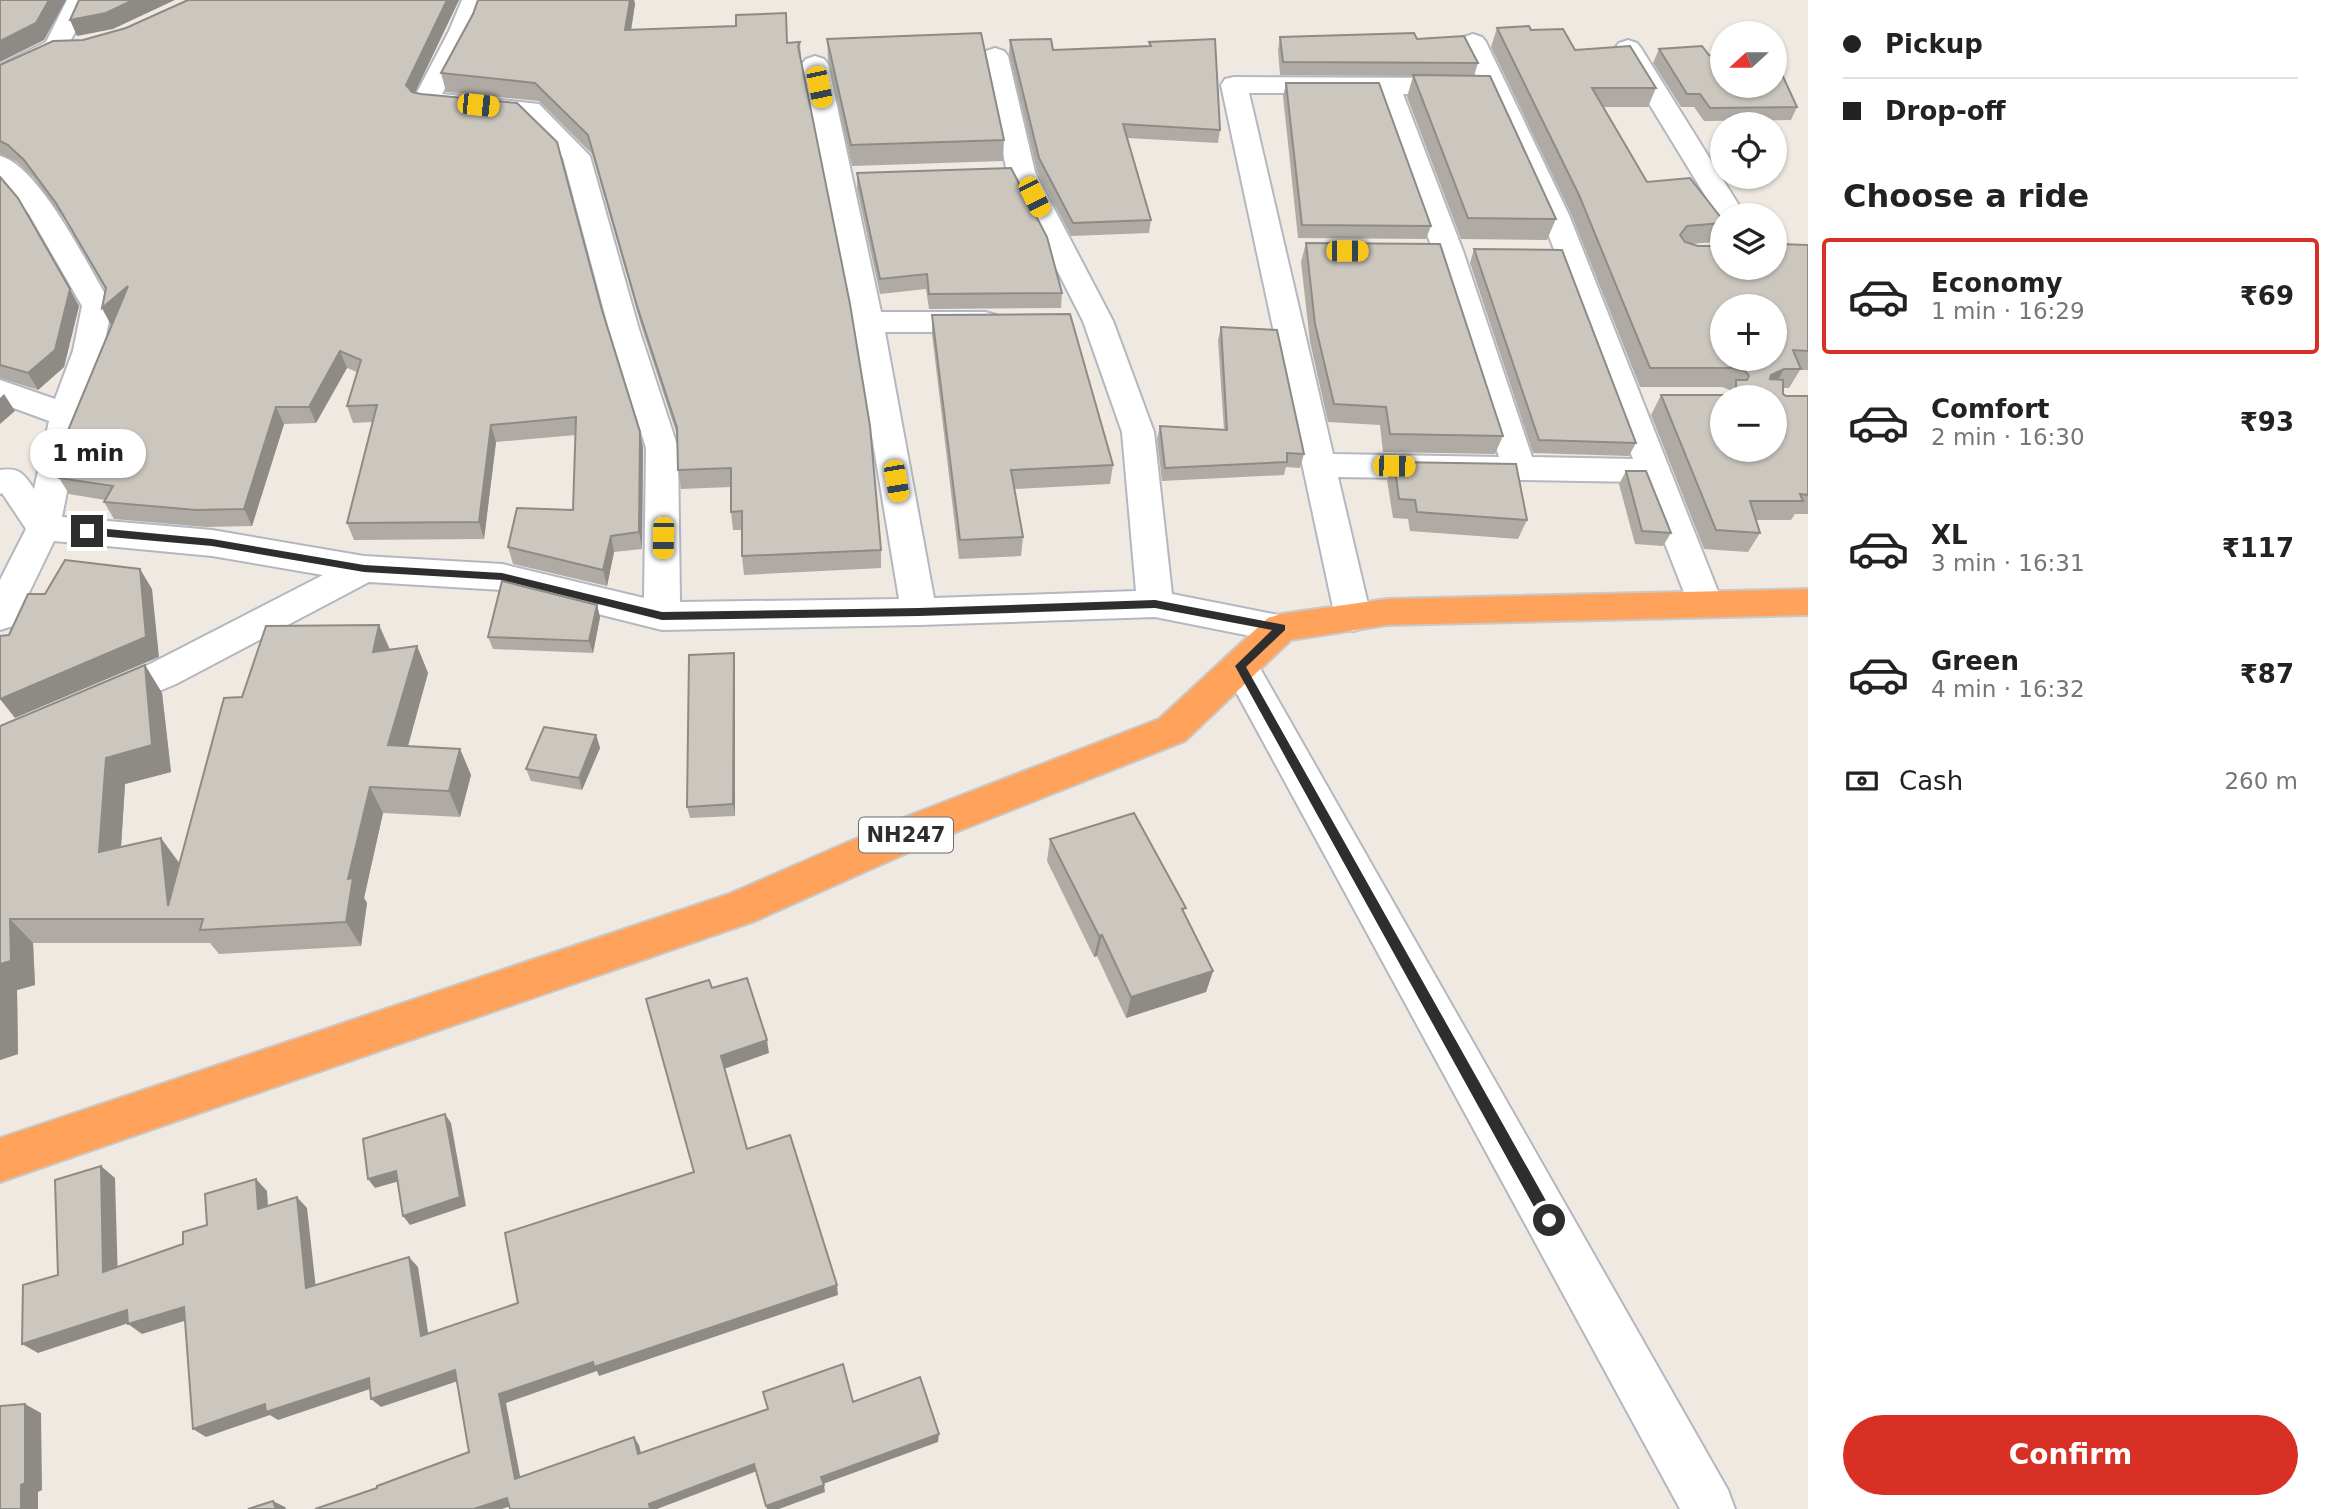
<!DOCTYPE html>
<html lang="en">
<head>
<meta charset="utf-8">
<style>
  :root { --surface:#fff; --page:#f6f6f6; --text:#222; --muted:#767676; --line:#e0e0e0; --accent:#d93025 }
  body { margin:0; font-family:"DejaVu Sans",sans-serif; background:var(--page); color:var(--text); height:100vh; display:flex; flex-direction:column; font-size:26px; white-space:nowrap }
  * { box-sizing:border-box; margin:0 }
  p { font-size:23px; color:var(--muted) }
  .icon { flex:none; width:38px; height:38px; fill:none; stroke:currentColor; stroke-width:2; stroke-linecap:round; stroke-linejoin:round }
  .map { position:relative; flex:1; overflow:hidden }
  .panel { display:flex; flex-direction:column; background:var(--surface); width:525px }
  .panel>* { flex:none }
  .top-card { display:grid; align-content:center; height:154px; padding:0 35px; background:var(--surface) }
  .needle { width:46px; rotate:249deg }
  .buttons { position:absolute; left:1710px; top:21px; display:grid; gap:14px }
  .buttons a { display:grid; place-items:center; width:77px; height:77px; border-radius:50%; background:var(--surface); box-shadow:0 2px 5px #0004; font-size:35px }
  .end { position:absolute; width:32px; height:32px; margin:-16px; border:9px solid #2e2e2e; background:#fff; box-shadow:0 0 0 4px #fff }
  .from { border-radius:50% }
  .bubble { position:absolute; height:49px; border-radius:24px; background:var(--surface); box-shadow:0 2px 5px #0004; font-size:23px; font-weight:700; line-height:49px; text-align:center }
  .car { position:absolute; width:21px; height:42px; margin:-21px -10px; border-radius:9px; box-shadow:0 0 5px 2px #0007; background:linear-gradient(#f5c518 24%,#345 0 40%,#f5c518 0 76%,#345 0 86%,#f5c518 0) }
  .top-card b { display:flex; align-items:center; gap:24px; height:66px; font-size:26px }
  .top-card b+b { border-top:2px solid var(--line) }
  .top-card i { width:18px; height:18px; background:var(--text) }
  ul { padding:0; list-style:none }
  li { display:flex; align-items:center; gap:21px; height:116px; margin:0 14px 10px; padding:0 21px; border:4px solid transparent; border-radius:7px }
  li div { flex:1 }
  li b { display:block; font-size:26px }
  li em { font-style:normal; font-weight:700 }
  li.on { border-color:var(--accent) }
  li>.icon { width:63px; height:63px; stroke-width:1.5 }
  h2 { padding:0 35px; font-size:32px; line-height:84px }
  .pay { display:flex; align-items:center; gap:18px; height:77px; padding:0 35px; font-size:26px }
  .pay p { margin-inline-start:auto }
  .button { display:flex; gap:14px; margin-top:auto; padding:14px 35px }
  .button a { flex:1; height:80px; border-radius:42px; background:var(--accent); color:#fff; font-size:28px; font-weight:700; line-height:80px; text-align:center }
  main { display:flex; flex:1; min-height:0 }
  .map>svg:first-child { display:block }
</style>
</head>
<body>
<main>
<div class="map">
<svg width="1808" height="1509" viewBox="0 0 1808 1509">
  <rect width="100%" height="100%" fill="#efe9e1"/>
  <g fill="none" stroke-linecap="round" stroke-linejoin="round">
    <!-- street casing -->
    <g stroke="#b4b7c1" stroke-width="4">
      <g id="street">
        <path d="M67,0H91L65,52L0,83V65L46,42Z"/>
        <path d="M462,0H486L475,31L442,94L539,104L590,156L638,326L678,448L680,602L899,599L853,322L802,64L806,59L815,56L824,59L828,64L881,312H985L996,315L1000,322L996,329L985,332H885L934,598L1136,591L1122,432L1083,321L1007,172L982,56L986,51L995,48L1004,51L1008,56L1035,172L1113,321L1154,432L1172,594L1294,618L1299,628L1294,638L1281,642L1155,617L919,625L662,630L502,590L369,582L176,684L104,714L91,709L85,699L91,689L150,664L323,575L212,556L54,541L13,626L0,630V580L26,529L2,493L0,494V470C19,467 24,474 34,489L49,421L0,403V380L55,399L73,351L82,306L29,214L0,179V156C40,166 90,270 112,306L103,351L82,415L62,517L212,530L364,556L502,564L644,598L646,448L608,326L563,158L522,117L426,108L417,106L413,100L449,31Z"/>
        <path d="M1473,34L1482,37L1486,42L1569,215L1723,604L1718,613L1705,617L1692,613L1641,482L1338,477L1371,617L1366,627L1353,631L1340,627L1335,617L1221,85L1225,79L1234,77L1460,78L1469,80L1473,86L1469,92L1460,94H1403L1463,251L1532,457L1633,459L1541,215L1460,42L1464,37ZM1249,93H1377L1433,251L1499,457L1333,454Z"/>
        <path d="M1628,40L1637,43L1641,48L1745,215H1722V221L1717,215L1615,48L1619,43Z"/>
        <path d="M1240,652L1253,656L1728,1490L1735,1509H1680L1222,666L1227,656Z"/>
      </g>
    </g>
    <!-- highway casing -->
    <g stroke="#c9c9c9" stroke-width="4">
      <path id="highway" d="M1808,589V615L1387,625L1291,640L1185,741L936,840L755,921L0,1182V1138L729,894L908,816L1159,719L1268,618L1281,614L1387,599Z"/>
    </g>
    <!-- street -->
    <use href="#street" fill="#fff" fill-rule="evenodd"/>
    <!-- highway -->
    <use href="#highway" fill="#ffa35c" fill-rule="evenodd"/>
  </g>
  <!-- wall -->
  <g fill="#afaba4">
    <path d="M459,0L415,92L602,310L640,432L643,448L642,549L614,552L607,586L513,564L508,547L573,510L576,435L496,442L484,539L354,540L347,523L372,422L353,423L347,406L357,372L347,368L316,423L284,424L252,526L205,527L114,519L104,502L105,500L69,494L59,478L111,325L102,308L105,289L65,220L33,177L17,162L0,154V65L83,40Z"/>
    <path d="M478,0H634L635,4L631,30L788,43L800,42L801,60L881,550V568L744,575L742,556V530H733L731,512V487L681,489L678,470V438L641,325L592,154L539,101L446,92L441,73L473,14Z"/>
    <path d="M1497,28L1531,30L1656,88L1648,107H1603L1647,182L1722,219V229L1715,242L1691,244L1698,246L1808,245V370H1800L1789,388H1783V394L1786,396H1808V514H1795L1791,520H1756L1760,533L1748,552L1704,549L1651,415L1661,395H1727L1730,390L1722,387H1640L1571,214L1491,47Z"/>
    <path d="M1280,37L1417,39L1478,63L1474,76L1556,219L1547,240L1461,239L1407,97L1413,76L1280,75L1278,50Z"/>
    <path d="M827,39L1004,140L1003,161L852,166L828,60Z"/>
    <path d="M1010,40L1053,50L1149,46V42L1220,130L1218,143L1127,138L1151,220L1149,233L1071,236L1037,171L1009,53Z"/>
    <path d="M1659,49L1709,55L1797,107L1791,120L1704,121L1694,107H1681L1653,63Z"/>
    <path d="M1286,83L1431,226L1426,239L1298,238L1283,96Z"/>
    <path d="M857,173L1062,293L1061,308L929,309L926,289L880,294L857,189Z"/>
    <path d="M0,177L79,306L64,367L38,390L0,378Z"/>
    <path d="M1306,243L1503,436L1495,454L1383,452L1380,425L1328,422L1310,342L1301,262Z"/>
    <path d="M1474,249L1636,443L1629,456L1533,453L1470,263Z"/>
    <path d="M932,315L1113,465L1110,484L1014,489L1023,537L1021,556L959,559L932,334Z"/>
    <path d="M1221,327L1304,454L1300,468L1286,467L1284,475L1162,481L1157,439L1160,426L1224,430L1218,340Z"/>
    <path d="M1394,462L1527,520L1518,539L1410,531L1408,519L1393,518L1387,480Z"/>
    <path d="M1626,471L1671,533L1663,546L1635,544L1619,484Z"/>
    <path d="M597,605L600,617L593,653L493,649L488,637Z"/>
    <path d="M379,625L390,649L417,646L428,673L408,746L460,749L471,775L460,817L383,813L364,898L367,903L361,946L219,954L210,943H33L35,985L17,990L18,1054L0,1060V726L145,665L162,693L171,772L125,784L121,847L180,863L242,697Z"/>
    <path d="M735,666V816L690,818L687,807Z"/>
    <path d="M596,735L600,748L582,790L531,781L526,769Z"/>
    <path d="M1050,839L1184,915L1213,971L1206,992L1126,1018L1097,956L1094,957L1047,861Z"/>
  </g>
  <!-- shaded-wall -->
  <g fill="#8e8b86">
    <path d="M49,0H66L44,40L0,62V41Z"/>
    <path d="M133,0H175L113,29L77,36L70,20Z"/>
    <path d="M447,0H459L411,101L406,85Z"/>
    <path d="M630,0H634L635,4L628,49L625,30Z"/>
    <path d="M128,286L111,325L102,308Z"/>
    <path d="M70,289L79,306L64,367L38,390L28,373Z"/>
    <path d="M340,351L347,368L316,423L309,407Z"/>
    <path d="M1784,369L1773,389L1760,395L1771,375Z"/>
    <path d="M4,394L15,411L0,424V398Z"/>
    <path d="M276,407L284,424L252,526L244,509Z"/>
    <path d="M491,425L496,442L484,539L479,522Z"/>
    <path d="M640,432L643,448L642,549L639,532Z"/>
    <path d="M611,536L614,552L607,586L603,570Z"/>
    <path d="M140,569L152,589L159,657L15,718L0,699Z"/>
    <path d="M597,605L600,617L593,653L589,641Z"/>
    <path d="M379,625L391,653L373,652Z"/>
    <path d="M417,646L428,673L401,771L388,745Z"/>
    <path d="M734,653L735,666V816L733,804Z"/>
    <path d="M145,665L162,693L171,772L125,784L119,878L99,852L106,758Z"/>
    <path d="M596,735L600,748L582,790L579,778Z"/>
    <path d="M460,749L471,775L460,817L449,791Z"/>
    <path d="M370,787L383,813L364,898L367,903L361,946L346,922L348,879Z"/>
    <path d="M161,838L180,864L168,906Z"/>
    <path d="M10,919L33,943L35,985L17,990L18,1054L0,1060V964Z"/>
    <path d="M1102,935L1097,956L1094,957L1099,936Z"/>
    <path d="M1213,971L1206,992L1126,1018L1131,997Z"/>
    <path d="M767,1040L769,1053L724,1069L721,1056Z"/>
    <path d="M445,1114L451,1123L466,1206L410,1225L403,1216Z"/>
    <path d="M101,1166L115,1178L118,1282L103,1272Z"/>
    <path d="M396,1171L403,1180L375,1188L368,1179Z"/>
    <path d="M256,1179L267,1191L269,1220L258,1209Z"/>
    <path d="M297,1197L307,1208L317,1298L306,1288Z"/>
    <path d="M409,1257L418,1267L430,1345L421,1336Z"/>
    <path d="M837,1285L838,1295L599,1376L597,1371L506,1403L522,1486L515,1479L499,1394L593,1362Z"/>
    <path d="M184,1307L197,1317L142,1334L128,1324Z"/>
    <path d="M127,1310L141,1319L38,1353L22,1344Z"/>
    <path d="M455,1370L464,1379L381,1407L371,1399Z"/>
    <path d="M369,1378L379,1386L278,1420L270,1415L206,1437L193,1429L265,1404Z"/>
    <path d="M25,1404L41,1413L42,1490L38,1492V1509H21V1485Z"/>
    <path d="M939,1434L938,1442L823,1484L821,1477Z"/>
    <path d="M634,1437L639,1445L643,1461L638,1454Z"/>
    <path d="M754,1464L757,1471L657,1509H649V1504Z"/>
    <path d="M824,1485L825,1492L779,1509H767L766,1506Z"/>
    <path d="M507,1498L514,1505L502,1509H474Z"/>
    <path d="M273,1501L285,1507L286,1509H276Z"/>
  </g>
  <!-- building -->
  <g fill="#cbc7bf" stroke="#8e8b86" stroke-width="2" fill-rule="evenodd">
    <path d="M0,0H49L36,23L0,41Z"/>
    <path d="M79,0H133L106,13L70,20Z"/>
    <path d="M188,0H447L406,85L412,92L421,94L517,103L557,142L602,310L640,432L639,532L611,536L603,570L508,547L517,508L573,510L576,417L491,425L479,522L347,523L377,405L347,406L361,360L340,351L309,407H276L244,509L196,510L104,502L113,486L59,478L69,428L128,286L102,308L106,288L56,203L24,160L8,145L0,141V65L53,41L83,40L126,28Z"/>
    <path d="M478,0H630L625,30L736,26V15L786,13L787,43L800,42L798,46L850,304L870,426L881,550L742,556V511L731,512V468L678,470L677,428L637,306L588,135L535,83L441,73L473,14Z"/>
    <path d="M1529,26L1531,30L1563,29L1575,50L1630,46L1656,88H1592L1647,182L1690,178L1722,219V223L1687,226L1680,235L1685,242L1698,246H1722V268H1774V244L1808,245V351L1793,350L1801,369H1784L1771,375L1770,379L1783,380V394L1786,396H1808V495L1800,494L1803,501H1750L1760,533L1716,530L1661,395H1733L1736,393V380H1747L1749,376L1745,371L1733,368H1650L1579,195L1497,28ZM1722,306H1774V359H1722ZM1722,397H1774V450H1722Z"/>
    <path d="M981,33L1004,140L851,145L827,39Z"/>
    <path d="M1414,33L1417,39L1464,36L1478,63L1283,62L1280,37Z"/>
    <path d="M1051,39L1053,50L1151,46L1149,42L1215,39L1220,130L1123,124L1151,220L1073,223L1039,158L1010,40Z"/>
    <path d="M1702,46L1709,55L1722,56V86H1774L1775,59L1797,107L1710,108L1700,94H1687L1659,49Z"/>
    <path d="M1413,75L1490,76L1556,219L1468,218Z"/>
    <path d="M1286,83H1379L1431,226L1302,225Z"/>
    <path d="M1011,168L1047,237L1062,293L929,294L927,274L880,279L857,173Z"/>
    <path d="M0,177L18,198L70,289L55,350L28,373L0,365Z"/>
    <path d="M1306,243L1440,244L1503,436L1390,434L1386,407L1334,404L1315,324Z"/>
    <path d="M1474,249L1562,250L1636,443L1539,440Z"/>
    <path d="M1070,314L1113,465L1011,470L1023,537L960,540L932,315Z"/>
    <path d="M1221,327L1277,330L1304,454L1287,453V462L1165,468L1160,426L1227,430Z"/>
    <path d="M1394,462L1516,464L1527,520L1417,512L1415,500L1399,499Z"/>
    <path d="M1626,471H1646L1671,533L1642,531Z"/>
    <path d="M65,560L140,569L146,637L0,699V636L9,635L28,594H45Z"/>
    <path d="M502,581L597,605L589,641L488,637Z"/>
    <path d="M379,625L373,652L417,646L388,745L460,749L449,791L370,787L348,879L353,878L346,922L200,930L203,919H10L11,961L0,964V726L145,665L152,745L106,758L99,852L161,838L168,906L224,698L242,697L266,626Z"/>
    <path d="M734,653L733,804L687,807L689,655Z"/>
    <path d="M544,727L596,735L579,778L526,769Z"/>
    <path d="M1134,813L1186,908L1182,909L1213,971L1131,997L1102,935L1099,936L1050,839Z"/>
    <path d="M747,978L767,1040L721,1056L747,1149L790,1135L837,1285L594,1367L593,1362L499,1394L515,1479L634,1437L638,1454L768,1409L763,1392L843,1364L853,1402L920,1377L939,1434L821,1477L824,1485L766,1506L754,1464L649,1504L650,1509H510L507,1498L474,1509H315L377,1488V1486L469,1452L455,1370L371,1399L369,1378L266,1412L265,1404L193,1429L184,1307L128,1324L127,1310L22,1344L23,1285L58,1275L55,1180L101,1166L103,1272L183,1244V1232L207,1225L205,1194L256,1179L258,1209L297,1197L306,1288L409,1257L421,1336L518,1303L505,1233L694,1172L646,999L709,980L712,988Z"/>
    <path d="M445,1114L460,1197L403,1216L396,1171L368,1179L363,1139Z"/>
    <path d="M25,1404V1483L21,1485V1509H0V1406Z"/>
    <path d="M273,1501L276,1509H248Z"/>
  </g>
  <!-- route -->
  <path fill="#2e2e2e" d="M87,527L212,539L364,565L502,573L662,612L919,608L1155,600L1285,625V630L1246,667L1554,1215V1225H1544L1235,666L1272,630L1155,608L919,616L662,620L502,580L364,572L212,546L87,535L82,531Z"/>
  <g text-anchor="middle" dominant-baseline="central" stroke-width="6" stroke-linejoin="round" paint-order="stroke">
    <!-- shield labels -->
    <rect fill="#fff" stroke="#6d6d6d" stroke-width="2" x="859" y="817.5" width="94" height="35" rx="5"/>
    <g font-size="21" font-weight="bold" fill="#2e2e2e">
      <text x="906" y="835">NH247</text>
    </g>
  </g>
</svg>
<div class="buttons">
<a><svg class="needle" viewBox="-14 -14 28 28"><path d="M0-13l5 13h-10z" fill="#e53935"/><path d="M0 13l5-13h-10z" fill="#767676"/></svg></a>
<a><svg class="icon" aria-label="locate" viewBox="0 0 24 24"><circle cx="12" cy="12" r="6"/><path d="M12 2v4M12 18v4M2 12h4M18 12h4"/></svg></a>
<a><svg class="icon" aria-label="layers" viewBox="0 0 24 24"><path d="M12 4l9 5-9 5-9-5zM3 14l9 5 9-5"/></svg></a>
<a>+</a>
<a>−</a>
</div>
<i class="end from" style="left:1549px;top:1220px"></i>
<i class="end" style="left:87px;top:531px"></i>
<div class="bubble" style="left:30px;top:429px;width:116px">1 min</div>
<i class="car" style="left:819px;top:87px;rotate:168deg"></i>
<i class="car" style="left:478px;top:105px;rotate:96deg"></i>
<i class="car" style="left:1034px;top:197px;rotate:153deg"></i>
<i class="car" style="left:1347px;top:251px;rotate:90deg"></i>
<i class="car" style="left:1394px;top:466px;rotate:91deg"></i>
<i class="car" style="left:896px;top:481px;rotate:170deg"></i>
<i class="car" style="left:663px;top:538px;rotate:181deg"></i>
</div>
<section class="panel">
<div class="top-card">
<b><i class="from"></i>Pickup</b>
<b><i></i>Drop-off</b>
</div>
<h2>Choose a ride</h2>
<ul>
<li class="on"><svg class="icon" aria-label="car" viewBox="0 0 24 24"><path d="M5 17H2v-5l4-1 3-4h7l3 4 3 1v5h-3M9 17h6M6 11h13"/><circle cx="7" cy="17" r="2"/><circle cx="17" cy="17" r="2"/></svg><div><b>Economy</b><p>1 min · 16:29</p></div><em>₹69</em></li>
<li><svg class="icon" aria-label="car" viewBox="0 0 24 24"><path d="M5 17H2v-5l4-1 3-4h7l3 4 3 1v5h-3M9 17h6M6 11h13"/><circle cx="7" cy="17" r="2"/><circle cx="17" cy="17" r="2"/></svg><div><b>Comfort</b><p>2 min · 16:30</p></div><em>₹93</em></li>
<li><svg class="icon" aria-label="car" viewBox="0 0 24 24"><path d="M5 17H2v-5l4-1 3-4h7l3 4 3 1v5h-3M9 17h6M6 11h13"/><circle cx="7" cy="17" r="2"/><circle cx="17" cy="17" r="2"/></svg><div><b>XL</b><p>3 min · 16:31</p></div><em>₹117</em></li>
<li><svg class="icon" aria-label="car" viewBox="0 0 24 24"><path d="M5 17H2v-5l4-1 3-4h7l3 4 3 1v5h-3M9 17h6M6 11h13"/><circle cx="7" cy="17" r="2"/><circle cx="17" cy="17" r="2"/></svg><div><b>Green</b><p>4 min · 16:32</p></div><em>₹87</em></li>
</ul>
<div class="pay"><svg class="icon" aria-label="cash" viewBox="0 0 24 24"><path d="M3 7h18v10H3z"/><circle cx="12" cy="12" r="2"/></svg>Cash<p>260 m</p></div>
<div class="button"><a>Confirm</a></div>
</section>
</main>
</body>
</html>
